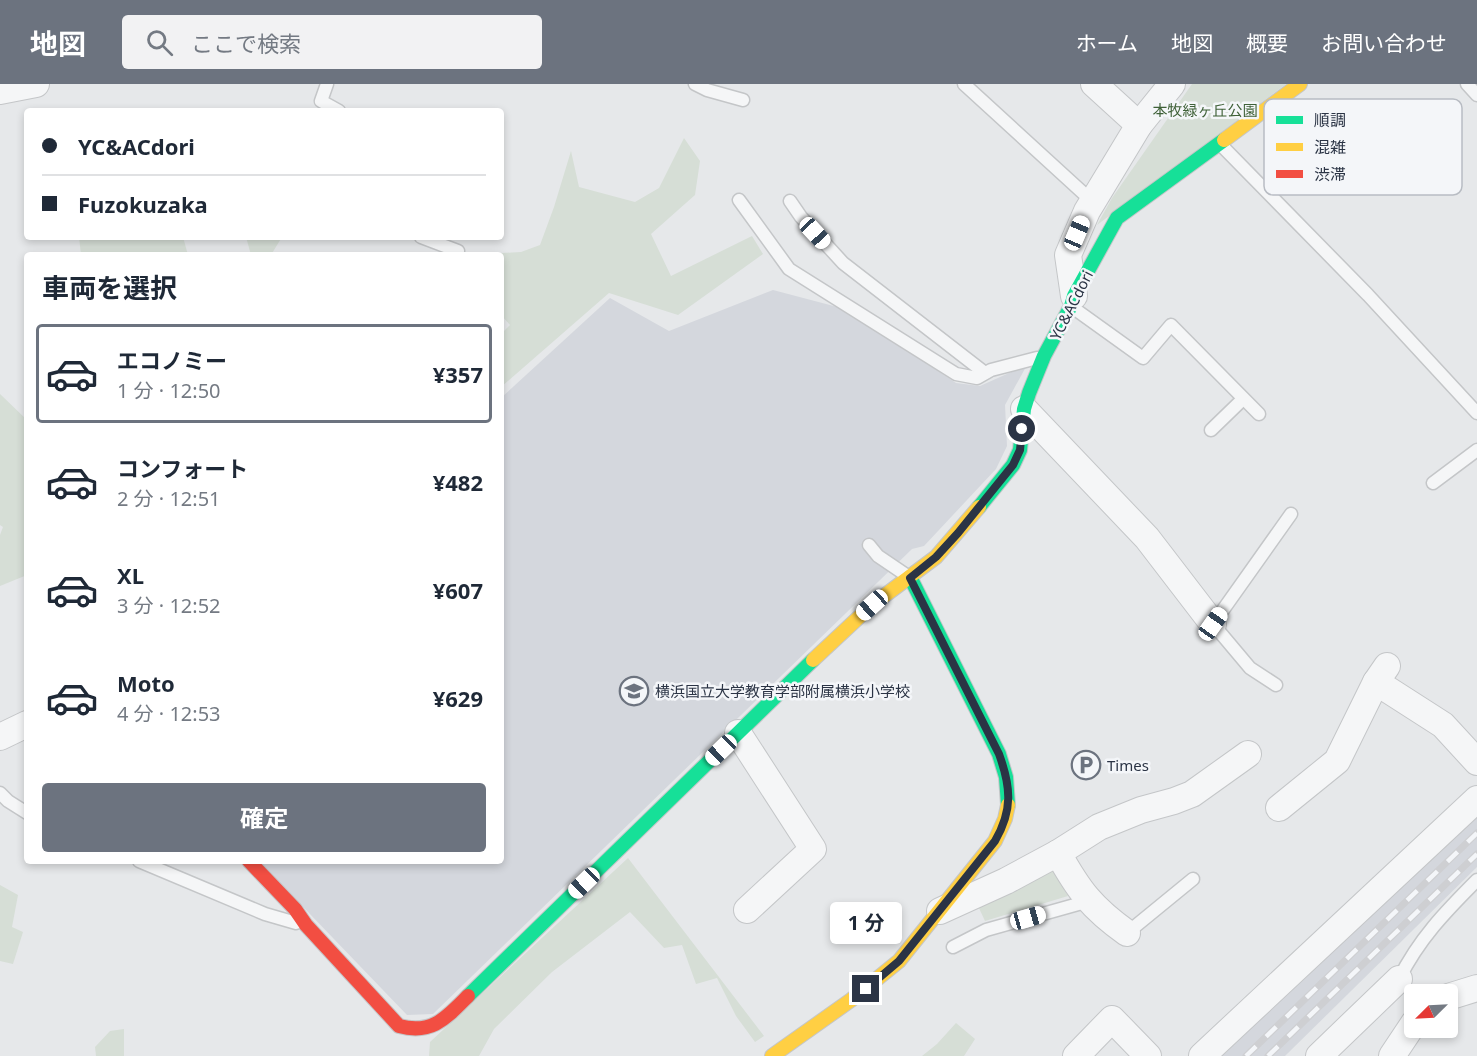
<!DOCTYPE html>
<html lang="ja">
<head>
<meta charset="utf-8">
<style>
  :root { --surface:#fff; --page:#f2f2f3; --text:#1f2937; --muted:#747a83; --line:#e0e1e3; --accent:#6c737f }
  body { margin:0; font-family:"Noto Sans","Noto Sans JP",sans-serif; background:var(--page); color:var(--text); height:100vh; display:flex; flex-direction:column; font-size:22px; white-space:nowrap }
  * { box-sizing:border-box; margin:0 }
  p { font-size:20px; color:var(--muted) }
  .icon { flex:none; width:33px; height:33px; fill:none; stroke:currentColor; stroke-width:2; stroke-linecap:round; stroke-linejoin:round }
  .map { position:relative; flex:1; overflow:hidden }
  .side { position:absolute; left:24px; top:168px; width:480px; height:612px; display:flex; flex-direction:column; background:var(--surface); border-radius:6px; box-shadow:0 3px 9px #0003 }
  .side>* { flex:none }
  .hud { position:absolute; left:24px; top:24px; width:480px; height:132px; border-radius:6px; box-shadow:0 3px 9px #0003; display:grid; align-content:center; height:132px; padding:0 18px; background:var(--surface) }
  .needle { width:39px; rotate:246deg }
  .fabs { position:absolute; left:1404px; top:900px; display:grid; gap:12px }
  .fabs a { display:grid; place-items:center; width:54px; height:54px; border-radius:6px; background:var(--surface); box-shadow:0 3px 9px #0003; font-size:30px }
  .end { position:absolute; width:27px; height:27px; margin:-14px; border:8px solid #2b3445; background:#fff; box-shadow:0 0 0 3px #fff }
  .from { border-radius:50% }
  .bubble { position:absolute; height:42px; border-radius:6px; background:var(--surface); box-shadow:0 3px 9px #0003; font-size:20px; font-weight:700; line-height:42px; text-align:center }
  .car { position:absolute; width:18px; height:36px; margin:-18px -9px; border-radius:8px; box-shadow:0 0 4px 2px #0007; background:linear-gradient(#fff 24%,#345 0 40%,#fff 0 76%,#345 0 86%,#fff 0) }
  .hud b { display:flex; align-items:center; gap:21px; height:57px; font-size:22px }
  .hud b+b { border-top:2px solid var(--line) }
  .hud i { width:15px; height:15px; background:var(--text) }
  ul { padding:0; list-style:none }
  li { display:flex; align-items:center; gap:18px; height:99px; margin:0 12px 9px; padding:0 6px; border:3px solid transparent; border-radius:6px }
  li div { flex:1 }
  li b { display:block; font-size:22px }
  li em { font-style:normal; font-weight:700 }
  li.current { border-color:var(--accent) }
  li>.icon { width:54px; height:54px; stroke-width:1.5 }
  h2 { padding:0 18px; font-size:27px; line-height:72px }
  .cta { display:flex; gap:12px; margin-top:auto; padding:12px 18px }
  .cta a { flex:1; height:69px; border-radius:6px; background:var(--accent); color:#fff; font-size:24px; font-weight:700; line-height:69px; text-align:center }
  header { display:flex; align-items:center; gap:36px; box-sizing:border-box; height:84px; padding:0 30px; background:var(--accent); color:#fff }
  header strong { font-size:28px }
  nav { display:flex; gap:33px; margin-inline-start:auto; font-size:21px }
  .search { width:420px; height:54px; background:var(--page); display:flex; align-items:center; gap:15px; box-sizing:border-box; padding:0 21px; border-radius:6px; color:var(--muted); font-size:22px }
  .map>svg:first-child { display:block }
</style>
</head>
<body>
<header>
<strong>地図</strong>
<div class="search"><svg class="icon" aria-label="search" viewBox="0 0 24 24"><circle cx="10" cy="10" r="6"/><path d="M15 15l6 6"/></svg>ここで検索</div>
<nav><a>ホーム</a><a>地図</a><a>概要</a><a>お問い合わせ</a></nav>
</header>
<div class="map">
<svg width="1477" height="972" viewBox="0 0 1477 972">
  <rect width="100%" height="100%" fill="#e6e8ea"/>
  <!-- built -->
  <g fill="#d4d7dd">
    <path d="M773,206L845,225L956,299L980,302L1027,281L1005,321L1007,362L996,385L924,462L912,465L433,930L407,931L259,777H501V314L610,214L669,247Z"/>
    <path d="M1477,731V783L1285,972H1222Z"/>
  </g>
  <!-- green -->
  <g fill="#d6ded6">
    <path d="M1192,0H1286L1097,141L1112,114Z"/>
    <path d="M684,54L700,77L695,111L651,150L671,192L752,152L763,170L678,231L609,209L501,303V250L510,241L501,231V171H468L521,168L540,161L554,123L571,67L579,103L635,118L659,104Z"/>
    <path d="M79,153H183L188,171H81Z"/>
    <path d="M246,153H282L271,171H251Z"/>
    <path d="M0,310L27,336V491L0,502V451L3,443L0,441Z"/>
    <path d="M628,774L764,952L755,958L736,932L717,894L696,900L682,861L664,864L630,828L552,888L494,945L479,972H429L430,958Z"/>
    <path d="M1051,782L1068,812L985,837L978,822Z"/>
    <path d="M0,801L18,811L12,843L23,848L13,880L0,877Z"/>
    <path d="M956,939L975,955L964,972H922L937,960Z"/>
    <path d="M124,945V972H96L95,963L110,947Z"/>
  </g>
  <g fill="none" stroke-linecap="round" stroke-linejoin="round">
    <!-- lane casing -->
    <g stroke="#c4c6c8" stroke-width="15">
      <g id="lane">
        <path d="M327,0L321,17L339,27"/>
        <path d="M695,0L707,6L743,16"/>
        <path d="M964,0L1093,118"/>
        <path d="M1467,0L1477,11"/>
        <path d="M1221,61L1368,211L1477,329"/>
        <path d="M739,116L789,185L956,290L977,294L991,286L1037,274"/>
        <path d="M790,117L801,133L843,179L985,289"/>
        <path d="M421,153L458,167"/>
        <path d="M1072,223L1143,274L1171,241L1259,330"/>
        <path d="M1211,346L1243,315"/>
        <path d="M1433,399L1477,366"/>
        <path d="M869,461L878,472L909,493"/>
        <path d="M1276,601L1250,584L1213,540L1291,430"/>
        <path d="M0,709L8,717L27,729"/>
        <path d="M139,777L265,830L296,839"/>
        <path d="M1127,849L1193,795"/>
        <path d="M953,863L986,846L1089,817"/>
        <path d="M1399,895C1419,855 1445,828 1477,796"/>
      </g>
    </g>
    <!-- street casing -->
    <g stroke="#c4c6c8" stroke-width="28">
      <g id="street">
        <path d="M1094,0L1139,41"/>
        <path d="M0,7L36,0"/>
        <path d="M1074,212L1068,171L1087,127L1139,41L1172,0"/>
        <path d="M1024,325L1147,454L1213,540"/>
        <path d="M1376,598L1443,641L1477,678"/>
        <path d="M738,649L813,765L747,826"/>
        <path d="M0,653L27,640"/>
        <path d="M1279,724L1337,677L1376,598L1387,582"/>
        <path d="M1058,769C1079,807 1092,824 1127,849"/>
        <path d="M940,827L1006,797L1058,769L1099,743L1141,726L1174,717L1192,710L1248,670"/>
        <path d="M1448,913L1477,904"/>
        <path d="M1076,972L1112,935L1148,972"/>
        <path d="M1202,972L1477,715"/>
        <path d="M1319,972L1399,895"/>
        <path d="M1392,972L1414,939"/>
      </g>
    </g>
    <!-- fast casing -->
    <g stroke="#c4c6c8" stroke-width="16">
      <g id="fast">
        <path d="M979,423L1013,381L1020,366L1024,325L1029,309L1044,272L1071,222L1074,212L1117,134L1224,56"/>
        <path d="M910,493L999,670L1006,693L1008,721"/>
        <path d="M468,912L813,576"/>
      </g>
    </g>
    <!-- slow casing -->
    <g stroke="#c4c6c8" stroke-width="16">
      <g id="slow">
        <path d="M1224,56L1300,0"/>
        <path d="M813,576L872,521L936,473L979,423"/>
        <path d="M772,972L851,916L899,877L995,757L1005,735L1008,721"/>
      </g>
    </g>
    <!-- jam casing -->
    <g stroke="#c4c6c8" stroke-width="16">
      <path id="jam" d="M249,777L295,825L306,841L399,942C432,951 446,934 468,912"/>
    </g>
    <!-- lane -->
    <use href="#lane" stroke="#f5f6f7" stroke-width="12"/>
    <!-- street -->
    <use href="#street" stroke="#f5f6f7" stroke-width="26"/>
    <!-- fast -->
    <use href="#fast" stroke="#16e098" stroke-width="14"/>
    <!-- slow -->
    <use href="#slow" stroke="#ffcf43" stroke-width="14"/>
    <!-- jam -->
    <use href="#jam" stroke="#f24e42" stroke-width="14"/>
    <!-- rail casing -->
    <g stroke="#cecfd2" stroke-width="7">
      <g id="rail">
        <path d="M1246,972L1477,749"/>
        <path d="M1268,972L1477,770"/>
      </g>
    </g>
    <!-- rail -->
    <use href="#rail" stroke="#f4f6f9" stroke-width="4.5" stroke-dasharray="14" stroke-linecap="butt"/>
  </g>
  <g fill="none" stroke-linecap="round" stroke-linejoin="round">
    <!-- route -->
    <path stroke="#2b3445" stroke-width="8" d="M866,905L899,877L995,757C1013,726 1011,703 999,670L910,494L936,473L958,449L1013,381L1020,366L1022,345"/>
  </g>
  <!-- icons -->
  <defs>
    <g id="school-ring" transform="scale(1.5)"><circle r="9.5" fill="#f4f6f9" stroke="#6c737f" stroke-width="1.5"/><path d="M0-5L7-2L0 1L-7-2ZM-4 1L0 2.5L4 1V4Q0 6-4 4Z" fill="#6c737f"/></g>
    <g id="parking-ring" transform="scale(1.5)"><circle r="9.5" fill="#f4f6f9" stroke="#6c737f" stroke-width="1.5"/><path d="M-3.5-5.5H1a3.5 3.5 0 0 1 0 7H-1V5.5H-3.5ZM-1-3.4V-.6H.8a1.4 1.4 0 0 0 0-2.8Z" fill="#6c737f"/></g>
  </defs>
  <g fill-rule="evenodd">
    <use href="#school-ring" x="634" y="607"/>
    <use href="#parking-ring" x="1086" y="681"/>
  </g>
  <g text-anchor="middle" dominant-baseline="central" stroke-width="5" stroke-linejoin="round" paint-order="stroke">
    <!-- park labels -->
    <g font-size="15" fill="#3f6138" stroke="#f4f6f9">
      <text x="1205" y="26">本牧緑ヶ丘公園</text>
    </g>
    <!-- street labels -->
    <g font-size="15" fill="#2b3445" stroke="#f4f6f9">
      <text transform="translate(1071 221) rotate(-63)">YC&amp;ACdori</text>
    </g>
    <!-- poi labels -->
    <g font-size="15" fill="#2b3445" stroke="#f4f6f9" text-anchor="start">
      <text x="655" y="607">横浜国立大学教育学部附属横浜小学校</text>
      <text x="1107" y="681">Times</text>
    </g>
  </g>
  <!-- legend -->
  <rect x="1264" y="15" width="198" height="96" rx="9" fill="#f4f6f9" stroke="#b8bcc3" stroke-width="1.5"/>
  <rect x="1276" y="32" width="27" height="8" fill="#16e098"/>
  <rect x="1276" y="59" width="27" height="8" fill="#ffcf43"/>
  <rect x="1276" y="86" width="27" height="8" fill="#f24e42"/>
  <g font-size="16" fill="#2b3445">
    <text x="1314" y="42">順調</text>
    <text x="1314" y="69">混雑</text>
    <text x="1314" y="96">渋滞</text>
  </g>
</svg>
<div class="fabs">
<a><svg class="needle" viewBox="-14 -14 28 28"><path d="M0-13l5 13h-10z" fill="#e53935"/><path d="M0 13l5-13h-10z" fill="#747a83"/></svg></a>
</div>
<i class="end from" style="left:1022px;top:345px"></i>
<i class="end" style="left:866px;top:905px"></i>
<div class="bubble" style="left:830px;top:818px;width:72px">1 分</div>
<i class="car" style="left:815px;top:149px;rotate:137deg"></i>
<i class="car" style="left:1077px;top:149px;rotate:23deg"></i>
<i class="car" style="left:872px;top:521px;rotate:228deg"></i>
<i class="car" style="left:1213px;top:540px;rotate:35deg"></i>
<i class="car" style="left:721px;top:666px;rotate:226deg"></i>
<i class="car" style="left:584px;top:799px;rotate:226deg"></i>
<i class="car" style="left:1028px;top:834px;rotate:74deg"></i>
<div class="hud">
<b><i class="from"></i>YC&amp;ACdori</b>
<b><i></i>Fuzokuzaka</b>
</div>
<section class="side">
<h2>車両を選択</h2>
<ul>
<li class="current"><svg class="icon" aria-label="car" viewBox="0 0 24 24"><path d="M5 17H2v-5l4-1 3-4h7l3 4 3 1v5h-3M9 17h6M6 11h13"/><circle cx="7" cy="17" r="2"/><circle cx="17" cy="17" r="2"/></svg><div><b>エコノミー</b><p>1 分 · 12:50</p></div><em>¥357</em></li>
<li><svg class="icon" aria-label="car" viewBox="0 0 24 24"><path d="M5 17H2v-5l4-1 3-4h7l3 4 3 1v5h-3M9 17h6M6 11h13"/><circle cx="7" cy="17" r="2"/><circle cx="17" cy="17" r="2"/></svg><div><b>コンフォート</b><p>2 分 · 12:51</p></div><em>¥482</em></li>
<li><svg class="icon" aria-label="car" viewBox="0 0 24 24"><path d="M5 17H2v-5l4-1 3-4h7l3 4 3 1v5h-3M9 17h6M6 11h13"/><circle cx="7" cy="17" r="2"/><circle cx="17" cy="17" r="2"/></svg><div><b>XL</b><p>3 分 · 12:52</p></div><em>¥607</em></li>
<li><svg class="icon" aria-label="car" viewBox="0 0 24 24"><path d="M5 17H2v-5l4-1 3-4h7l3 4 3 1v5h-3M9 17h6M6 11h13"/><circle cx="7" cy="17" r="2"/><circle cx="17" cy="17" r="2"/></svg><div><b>Moto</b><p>4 分 · 12:53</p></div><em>¥629</em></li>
</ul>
<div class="cta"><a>確定</a></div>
</section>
</div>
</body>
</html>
